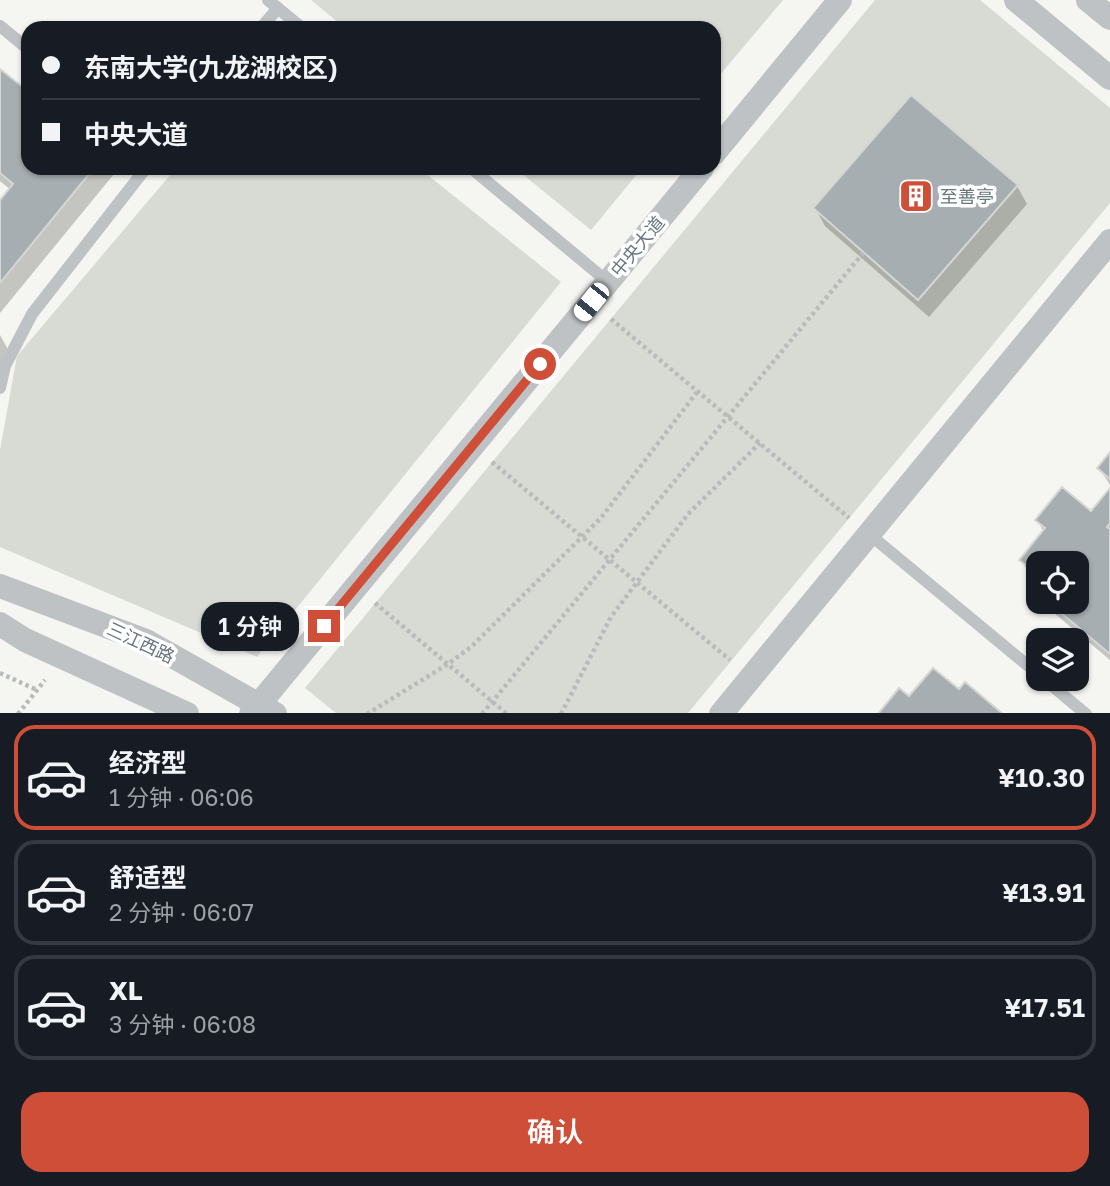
<!DOCTYPE html>
<html lang="zh">
<head>
<meta charset="utf-8">
<style>
  :root { --surface:#171b24; --page:#20242c; --text:#f1f3f6; --muted:#9ea1a6; --line:#363941; --accent:#ce4e38 }
  body { margin:0; font-family:"Golos Text","Noto Sans SC",sans-serif; background:var(--page); color:var(--text); height:100vh; display:flex; flex-direction:column; font-size:26px; white-space:nowrap }
  * { box-sizing:border-box; margin:0 }
  p { font-size:23px; color:var(--muted) }
  .icon { flex:none; width:38px; height:38px; fill:none; stroke:currentColor; stroke-width:2; stroke-linecap:round; stroke-linejoin:round }
  .map { position:relative; height:713px; overflow:hidden }
  .side { display:flex; flex-direction:column; background:var(--surface); flex:1 }
  .side>* { flex:none }
  .banner { position:absolute; left:21px; top:21px; width:700px; height:154px; border-radius:21px; box-shadow:0 2px 5px #0004; display:grid; align-content:center; height:154px; padding:0 21px; background:var(--surface) }
  .controls { position:absolute; left:1026px; top:551px; display:grid; gap:14px }
  .controls a { display:grid; place-items:center; width:63px; height:63px; border-radius:14px; background:var(--surface); box-shadow:0 2px 5px #0004; font-size:35px }
  .end { position:absolute; width:32px; height:32px; margin:-16px; border:9px solid #ce4e38; background:#fff; box-shadow:0 0 0 4px #fff }
  .from { border-radius:50% }
  .bubble { position:absolute; height:49px; border-radius:21px; background:var(--surface); box-shadow:0 2px 5px #0004; font-size:23px; font-weight:600; line-height:49px; text-align:center }
  .car { position:absolute; width:21px; height:42px; margin:-21px -10px; border-radius:9px; box-shadow:0 0 5px 2px #0007; background:linear-gradient(#fff 24%,#345 0 40%,#fff 0 76%,#345 0 86%,#fff 0) }
  .banner b { display:flex; align-items:center; gap:24px; height:66px; font-size:26px }
  .banner b+b { border-top:2px solid var(--line) }
  .banner i { width:18px; height:18px; background:var(--text) }
  ul { padding:12px 0 0; list-style:none }
  li { display:flex; align-items:center; gap:21px; height:105px; margin:0 14px 10px; padding:0 7px; border:4px solid var(--line); border-radius:21px }
  li div { flex:1 }
  li b { display:block; font-size:26px }
  li em { font-style:normal; font-weight:600 }
  li.selected { border-color:var(--accent) }
  li>.icon { width:63px; height:63px; stroke-width:1.5 }
  .cta { display:flex; gap:14px; margin-top:auto; padding:14px 21px }
  .cta a { flex:1; height:80px; border-radius:21px; background:var(--accent); color:#fff; font-size:28px; font-weight:600; line-height:80px; text-align:center }
  .map>svg:first-child { display:block }
</style>
</head>
<body>
<div class="map">
<svg width="1110" height="714" viewBox="0 0 1110 714">
  <rect width="100%" height="100%" fill="#f5f5f2"/>
  <!-- green -->
  <g fill="#d7dbd3">
    <path d="M311,0H783L714,82V28H345Z"/>
    <path d="M875,0H980L1110,108V203L688,713H336L305,688Z"/>
    <path d="M176,168H419L561,282L257,657L0,547V450L17,356Z"/>
    <path d="M515,168H642L591,230Z"/>
  </g>
  <!-- shadow -->
  <g fill="#0003">
    <path d="M0,71L28,94V168H111L114,174L0,313V202L11,190L0,181Z"/>
    <path d="M1017,186L1027,204L929,317L825,226L815,208Z"/>
    <path d="M0,335L10,353L0,365Z"/>
    <path d="M1110,455V485L1099,468Z"/>
    <path d="M1110,491V660L1048,608L1044,602H1076V564H1038V581L1030,574L1021,560L1044,532L1037,520L1092,513Z"/>
  </g>
  <!-- building -->
  <g fill="#a6aeb1" stroke="#d6d6d4" stroke-width="2">
    <path d="M0,69L28,91V168H94L0,283V200L13,184L0,173Z"/>
    <path d="M911,95L1018,185L918,300L813,208Z"/>
    <path d="M1110,452V479L1097,468Z"/>
    <path d="M1062,487L1091,511L1110,488V523L1107,527L1110,529V654L1048,602H1076V564H1038V575L1019,560L1045,528L1035,520Z"/>
    <path d="M933,668L959,689L965,682L1003,714H878L899,688L909,696Z"/>
  </g>
  <g fill="none" stroke-linecap="round" stroke-linejoin="round">
    <!-- path -->
    <g stroke="#b8bbbc" stroke-width="4.5" stroke-dasharray="3.5 3.5" stroke-linecap="butt">
      <path d="M611,319L849,518"/>
      <path d="M492,462L730,660"/>
      <path d="M375,603L507,714"/>
      <path d="M0,673L37,690"/>
      <path d="M18,714L45,680"/>
      <path d="M367,714L448,664L471,647L601,518L697,392"/>
      <path d="M482,714L864,252"/>
      <path d="M561,714L611,617L688,514L760,443"/>
    </g>
    <!-- lane -->
    <g stroke="#bec2c5" stroke-width="12">
      <path d="M268,0L302,28"/>
      <path d="M0,26L28,49"/>
      <path d="M261,28L278,8"/>
      <path d="M471,168L608,282"/>
      <path d="M0,388L5,366L32,314L146,168"/>
      <path d="M869,534L1038,674"/>
      <path d="M1044,679L1086,714"/>
    </g>
    <!-- street -->
    <g stroke="#bec2c5" stroke-width="24">
      <path d="M1016,0L1110,78"/>
      <path d="M1088,0L1110,18"/>
      <path d="M714,153L840,0"/>
      <path d="M0,586L146,641L275,714"/>
      <path d="M0,624L25,640L187,714"/>
      <path d="M251,714L702,168"/>
      <path d="M721,714L1110,241"/>
    </g>
  </g>
  <g fill="none" stroke-linecap="round" stroke-linejoin="round">
    <!-- route -->
    <path stroke="#ce4e38" stroke-width="9" d="M324,626L540,364"/>
  </g>
  <!-- icons -->
  <defs>
    <g id="building-square" transform="scale(1.75)"><rect x="-9" y="-9" width="18" height="18" rx="4" fill="#ce4e38" stroke="#fff"/><path d="M-4-6H4V6H1V3H-1V6H-4ZM-2.5-4.3h1.7v1.8h-1.7ZM.8-4.3h1.7v1.8H.8ZM-2.5-1h1.7V.8h-1.7ZM.8-1h1.7V.8H.8Z" fill="#fff"/></g>
  </defs>
  <g fill-rule="evenodd">
    <use href="#building-square" x="916" y="196"/>
  </g>
  <g text-anchor="middle" dominant-baseline="central" stroke-width="7" stroke-linejoin="round" paint-order="stroke">
    <!-- poi labels -->
    <g font-size="18" fill="#67777f" stroke="#fff" text-anchor="start">
      <text x="940" y="196">至善亭</text>
    </g>
    <!-- street labels -->
    <g font-size="18" fill="#67777f" stroke="#fff">
      <text transform="translate(637 246) rotate(-50)">中央大道</text>
      <text transform="translate(141 642) rotate(25)">三江西路</text>
    </g>
  </g>
</svg>
<div class="controls">
<a><svg class="icon" aria-label="locate" viewBox="0 0 24 24"><circle cx="12" cy="12" r="6"/><path d="M12 2v4M12 18v4M2 12h4M18 12h4"/></svg></a>
<a><svg class="icon" aria-label="layers" viewBox="0 0 24 24"><path d="M12 4l9 5-9 5-9-5zM3 14l9 5 9-5"/></svg></a>
</div>
<i class="end from" style="left:540px;top:364px"></i>
<i class="end" style="left:324px;top:626px"></i>
<div class="bubble" style="left:201px;top:602px;width:98px">1 分钟</div>
<i class="car" style="left:591px;top:302px;rotate:219deg"></i>
<div class="banner">
<b><i class="from"></i>东南大学(九龙湖校区)</b>
<b><i></i>中央大道</b>
</div>
</div>
<section class="side">
<ul>
<li class="selected"><svg class="icon" aria-label="car" viewBox="0 0 24 24"><path d="M5 17H2v-5l4-1 3-4h7l3 4 3 1v5h-3M9 17h6M6 11h13"/><circle cx="7" cy="17" r="2"/><circle cx="17" cy="17" r="2"/></svg><div><b>经济型</b><p>1 分钟 · 06:06</p></div><em>¥10.30</em></li>
<li><svg class="icon" aria-label="car" viewBox="0 0 24 24"><path d="M5 17H2v-5l4-1 3-4h7l3 4 3 1v5h-3M9 17h6M6 11h13"/><circle cx="7" cy="17" r="2"/><circle cx="17" cy="17" r="2"/></svg><div><b>舒适型</b><p>2 分钟 · 06:07</p></div><em>¥13.91</em></li>
<li><svg class="icon" aria-label="car" viewBox="0 0 24 24"><path d="M5 17H2v-5l4-1 3-4h7l3 4 3 1v5h-3M9 17h6M6 11h13"/><circle cx="7" cy="17" r="2"/><circle cx="17" cy="17" r="2"/></svg><div><b>XL</b><p>3 分钟 · 06:08</p></div><em>¥17.51</em></li>
</ul>
<div class="cta"><a>确认</a></div>
</section>
</body>
</html>
